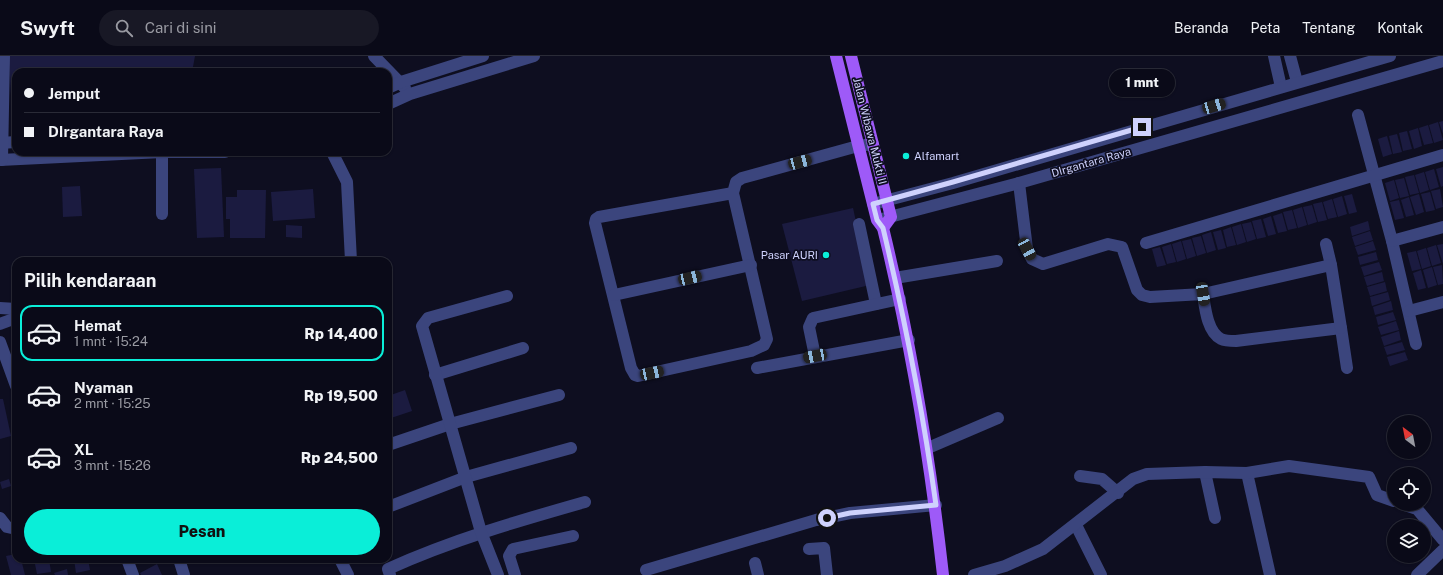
<!DOCTYPE html>
<html lang="id">
<head>
<meta charset="utf-8">
<style>
  :root { --surface:#0a0a18; --page:#181825; --text:#f1f3f6; --muted:#999aa2; --line:#2a2b37; --accent:#0aeed8 }
  body { margin:0; font-family:"Public Sans",sans-serif; background:var(--page); color:var(--text); height:100vh; display:flex; flex-direction:column; font-size:15px; white-space:nowrap }
  * { box-sizing:border-box; margin:0 }
  p { font-size:13px; color:var(--muted) }
  .icon { flex:none; width:22px; height:22px; fill:none; stroke:currentColor; stroke-width:2; stroke-linecap:round; stroke-linejoin:round }
  .map { position:relative; flex:1; overflow:hidden }
  .panel { position:absolute; left:12px; top:201px; width:380px; height:306px; display:flex; flex-direction:column; background:var(--surface); border-radius:12px; box-shadow:0 1px 3px #0004,0 0 0 1px var(--line) }
  .panel>* { flex:none }
  .guide { position:absolute; left:12px; top:12px; width:380px; height:88px; border-radius:12px; box-shadow:0 1px 3px #0004,0 0 0 1px var(--line); display:grid; align-content:center; height:88px; padding:0 12px; background:var(--surface) }
  .needle { width:26px; rotate:328deg }
  .tools { position:absolute; left:1387px; top:359px; display:grid; gap:8px }
  .tools a { display:grid; place-items:center; width:44px; height:44px; border-radius:50%; background:var(--surface); box-shadow:0 1px 3px #0004,0 0 0 1px var(--line); font-size:20px }
  .end { position:absolute; width:18px; height:18px; margin:-9px; border:5px solid #cfd2fd; background:#111; box-shadow:0 0 0 2px #111 }
  .from { border-radius:50% }
  .bubble { position:absolute; height:28px; border-radius:14px; background:var(--surface); box-shadow:0 1px 3px #0004,0 0 0 1px var(--line); font-size:13px; font-weight:800; line-height:28px; text-align:center }
  .car { position:absolute; width:12px; height:24px; margin:-12px -6px; border-radius:5px; box-shadow:0 0 3px 1px #0007; background:linear-gradient(#222 24%,#8ab4d8 0 40%,#222 0 76%,#8ab4d8 0 86%,#222 0) }
  .guide b { display:flex; align-items:center; gap:14px; height:38px; font-size:15px }
  .guide b+b { border-top:1px solid var(--line) }
  .guide i { width:10px; height:10px; background:var(--text) }
  ul { padding:0; list-style:none }
  li { display:flex; align-items:center; gap:12px; height:56px; margin:0 8px 6px; padding:0 4px; border:2px solid transparent; border-radius:12px }
  li div { flex:1 }
  li b { display:block; font-size:15px }
  li em { font-style:normal; font-weight:800 }
  li.current { border-color:var(--accent) }
  li>.icon { width:36px; height:36px; stroke-width:1.5 }
  h2 { padding:0 12px; font-size:18px; line-height:48px }
  .primary-button { display:flex; gap:8px; margin-top:auto; padding:8px 12px }
  .primary-button a { flex:1; height:46px; border-radius:24px; background:var(--accent); color:#111; font-size:16px; font-weight:800; line-height:46px; text-align:center }
  header { display:flex; align-items:center; gap:24px; box-sizing:border-box; height:56px; padding:0 20px; background:var(--surface); border-bottom:1px solid var(--line) }
  header strong { font-size:19px }
  nav { display:flex; gap:22px; margin-inline-start:auto; font-size:14px }
  .search { width:280px; height:36px; background:var(--page); display:flex; align-items:center; gap:10px; box-sizing:border-box; padding:0 14px; border-radius:22px; color:var(--muted); font-size:15px }
  .map>svg:first-child { display:block }
</style>
</head>
<body>
<header>
<strong>Swyft</strong>
<div class="search"><svg class="icon" aria-label="search" viewBox="0 0 24 24"><circle cx="10" cy="10" r="6"/><path d="M15 15l6 6"/></svg>Cari di sini</div>
<nav><a>Beranda</a><a>Peta</a><a>Tentang</a><a>Kontak</a></nav>
</header>
<div class="map">
<svg width="1443" height="519" viewBox="0 0 1443 519">
  <rect width="100%" height="100%" fill="#0e0e20"/>
  <!-- building -->
  <g fill="#1b1b40">
    <path d="M9,0H195L192,16H16V79H13Z"/>
    <path d="M1443,65V78L1439,66Z"/>
    <path d="M1438,66L1443,84L1434,87L1429,69Z"/>
    <path d="M1428,69L1433,87L1424,89L1419,72Z"/>
    <path d="M1418,72L1422,90L1414,93L1409,75Z"/>
    <path d="M1407,75L1412,93L1403,95L1399,77Z"/>
    <path d="M1397,78L1402,96L1393,98L1389,80Z"/>
    <path d="M1387,80L1392,98L1383,101L1378,83Z"/>
    <path d="M1443,111V130L1441,131L1436,113Z"/>
    <path d="M221,112L224,181L197,182L194,113Z"/>
    <path d="M1434,113L1439,131L1430,134L1425,116Z"/>
    <path d="M1424,116L1429,134L1420,137L1415,119Z"/>
    <path d="M1414,119L1419,137L1410,139L1405,121Z"/>
    <path d="M1404,122L1409,140L1400,142L1395,124Z"/>
    <path d="M1394,124L1399,142L1390,145L1385,127Z"/>
    <path d="M80,130L82,160L63,161L62,131Z"/>
    <path d="M313,133L315,162L273,165L271,136Z"/>
    <path d="M1440,133L1443,151L1436,153L1431,135Z"/>
    <path d="M237,134H266L265,182H230V163H226V141H237Z"/>
    <path d="M1430,136L1435,154L1426,156L1421,138Z"/>
    <path d="M1352,138L1357,156L1349,158L1344,140Z"/>
    <path d="M1419,138L1424,156L1416,159L1410,141Z"/>
    <path d="M1342,140L1347,158L1338,161L1333,143Z"/>
    <path d="M1409,141L1414,159L1406,161L1401,144Z"/>
    <path d="M1332,143L1337,161L1328,163L1323,146Z"/>
    <path d="M1399,144L1404,162L1395,164L1390,146Z"/>
    <path d="M1322,146L1327,164L1318,166L1313,148Z"/>
    <path d="M1312,149L1317,166L1308,169L1303,151Z"/>
    <path d="M1302,151L1307,169L1298,172L1293,154Z"/>
    <path d="M853,152L870,229L802,245L782,168Z"/>
    <path d="M1292,154L1297,172L1288,174L1283,156Z"/>
    <path d="M1282,157L1287,175L1278,177L1273,160Z"/>
    <path d="M1271,160L1276,178L1268,180L1263,163Z"/>
    <path d="M1261,163L1266,181L1257,183L1252,165Z"/>
    <path d="M1368,165L1370,174L1352,180L1350,171Z"/>
    <path d="M1251,166L1256,183L1247,186L1242,168Z"/>
    <path d="M1241,168L1246,186L1237,189L1232,171Z"/>
    <path d="M286,169L302,170V182L286,181Z"/>
    <path d="M1231,171L1236,189L1227,191L1223,174Z"/>
    <path d="M1221,174L1226,192L1218,194L1213,176Z"/>
    <path d="M1370,175L1373,184L1355,190L1352,181Z"/>
    <path d="M1211,176L1216,194L1207,197L1202,179Z"/>
    <path d="M1201,180L1206,197L1197,200L1192,182Z"/>
    <path d="M1191,183L1196,200L1187,203L1182,185Z"/>
    <path d="M1181,185L1186,203L1177,206L1172,188Z"/>
    <path d="M1373,185L1376,194L1358,199L1355,191Z"/>
    <path d="M1171,188L1176,206L1167,208L1162,191Z"/>
    <path d="M1443,188V208L1437,189Z"/>
    <path d="M1436,189L1441,207L1432,210L1427,192Z"/>
    <path d="M1160,191L1166,209L1157,211L1152,193Z"/>
    <path d="M1426,192L1431,210L1422,213L1417,195Z"/>
    <path d="M1416,195L1421,213L1412,215L1407,197Z"/>
    <path d="M1376,196L1378,204L1360,209L1358,201Z"/>
    <path d="M1379,206L1382,214L1364,220L1361,211Z"/>
    <path d="M1442,209L1443,228L1438,229L1433,211Z"/>
    <path d="M1432,211L1437,229L1428,232L1423,214Z"/>
    <path d="M1421,214L1426,232L1418,234L1413,217Z"/>
    <path d="M1382,216L1384,225L1367,230L1364,221Z"/>
    <path d="M1385,226L1387,235L1370,240L1367,231Z"/>
    <path d="M1388,236L1390,244L1372,250L1370,241Z"/>
    <path d="M1391,245L1393,254L1375,259L1373,251Z"/>
    <path d="M1393,256L1396,264L1378,269L1376,261Z"/>
    <path d="M1396,265L1399,274L1381,279L1378,271Z"/>
    <path d="M1399,275L1401,284L1384,290L1381,281Z"/>
    <path d="M1402,286L1405,294L1387,299L1384,291Z"/>
    <path d="M1405,296L1408,304L1390,310L1387,301Z"/>
    <path d="M405,334L412,355L388,363V340Z"/>
    <path d="M0,343H3L11,380L0,383Z"/>
    <path d="M9,423L11,430L2,433L0,426Z"/>
    <path d="M16,498V503H21L25,519H11L6,500Z"/>
    <path d="M34,503H49L51,516L37,518Z"/>
    <path d="M74,503H88L90,514L76,517Z"/>
    <path d="M99,503H115L101,508Z"/>
    <path d="M157,508L162,519H141L140,517Z"/>
    <path d="M67,513L68,519H55L54,517Z"/>
  </g>
  <g fill="none" stroke-linecap="round" stroke-linejoin="round">
    <!-- minor -->
    <g stroke="#3b457d" stroke-width="12">
      <path d="M374,0L405,32"/>
      <path d="M1274,0L1281,31"/>
      <path d="M1290,0L1297,26"/>
      <path d="M388,32L401,26L483,0"/>
      <path d="M388,48L410,38L534,0"/>
      <path d="M1358,59L1392,185L1416,288"/>
      <path d="M0,87L16,86"/>
      <path d="M162,96V158"/>
      <path d="M332,96L347,126L351,205"/>
      <path d="M0,104L162,96H225"/>
      <path d="M2,104L4,0"/>
      <path d="M1019,127L1027,193L1032,203L1043,208L1108,188L1122,191L1137,234L1142,239L1150,241L1203,238C1205,251 1207,276 1221,283C1225,285 1232,285 1236,285L1341,272L1347,312"/>
      <path d="M733,137L599,161L596,163L595,167L631,312L635,319L638,320L751,295L764,289L767,283L733,137L736,126L742,122L858,90L873,88"/>
      <path d="M873,148L953,127L1390,0"/>
      <path d="M882,163L1019,127L1443,5"/>
      <path d="M859,168L876,248"/>
      <path d="M1392,185L1443,171"/>
      <path d="M1146,187L1443,99"/>
      <path d="M1326,188L1331,209"/>
      <path d="M895,222L997,205"/>
      <path d="M1203,238L1331,209L1341,272"/>
      <path d="M614,239L751,209"/>
      <path d="M0,252L16,253"/>
      <path d="M1409,255L1443,246"/>
      <path d="M0,268L16,262"/>
      <path d="M0,286L16,330"/>
      <path d="M815,300L809,271L813,262L900,243"/>
      <path d="M757,312L909,284"/>
      <path d="M435,319L523,292"/>
      <path d="M388,389L450,368L559,339"/>
      <path d="M928,392L998,362"/>
      <path d="M1205,416L1215,462"/>
      <path d="M1247,417L1270,519"/>
      <path d="M1080,420L1102,423L1118,437"/>
      <path d="M1402,448L1417,453L1443,484"/>
      <path d="M388,451L466,421L571,392"/>
      <path d="M0,462L7,471L16,473"/>
      <path d="M1076,469L1101,519"/>
      <path d="M809,493L824,492L827,519"/>
      <path d="M127,503L133,519"/>
      <path d="M179,503L184,519"/>
      <path d="M340,503L348,519"/>
      <path d="M755,507L758,519"/>
      <path d="M646,514L816,464L850,457L936,449"/>
      <path d="M390,519L388,513C452,484 518,465 585,446"/>
      <path d="M498,519L481,476L422,270L428,262L507,240"/>
      <path d="M515,519L509,500L513,493L573,480"/>
      <path d="M974,519L1005,510L1043,493L1133,423L1147,418L1205,416L1247,417L1289,410L1369,421L1377,439L1394,445"/>
      <path d="M1417,519L1443,494"/>
    </g>
    <!-- major -->
    <g stroke="#9e5af8" stroke-width="12">
      <path d="M836,0L877,164L883,172C911,287 930,402 943,519"/>
      <path d="M851,0L891,161L883,172"/>
    </g>
  </g>
  <g fill="none" stroke-linecap="round" stroke-linejoin="round">
    <!-- route -->
    <path stroke="#cfd2fd" stroke-width="5" d="M827,462L850,457L936,449C923,356 905,264 883,172L877,164L873,148L953,126L1142,71"/>
  </g>
  <!-- markers -->
  <g fill="#0aeed8" stroke="#0e0e20" stroke-width="1.5">
    <circle cx="906" cy="100" r="4"/>
    <circle cx="826" cy="199" r="4"/>
  </g>
  <g text-anchor="middle" dominant-baseline="central" stroke-width="3.5" stroke-linejoin="round" paint-order="stroke">
    <!-- street labels -->
    <g font-size="11" fill="#cfd2fd" stroke="#0e0e20">
      <text transform="translate(870 75) rotate(76)">Jalan Wibawa Mukti II</text>
      <text transform="translate(1091 106) rotate(-16)">DIrgantara Raya</text>
    </g>
    <!-- poi labels -->
    <g font-size="11" fill="#cfd2fd" stroke="#0e0e20" text-anchor="start">
      <text x="914" y="100">Alfamart</text>
      <text x="818" y="199" text-anchor="end">Pasar AURI</text>
    </g>
  </g>
</svg>
<div class="tools">
<a><svg class="needle" viewBox="-14 -14 28 28"><path d="M0-13l5 13h-10z" fill="#e53935"/><path d="M0 13l5-13h-10z" fill="#999aa2"/></svg></a>
<a><svg class="icon" aria-label="locate" viewBox="0 0 24 24"><circle cx="12" cy="12" r="6"/><path d="M12 2v4M12 18v4M2 12h4M18 12h4"/></svg></a>
<a><svg class="icon" aria-label="layers" viewBox="0 0 24 24"><path d="M12 4l9 5-9 5-9-5zM3 14l9 5 9-5"/></svg></a>
</div>
<i class="end from" style="left:827px;top:462px"></i>
<i class="end" style="left:1142px;top:71px"></i>
<div class="bubble" style="left:1109px;top:13px;width:66px">1 mnt</div>
<i class="car" style="left:1214px;top:50px;rotate:74deg"></i>
<i class="car" style="left:800px;top:106px;rotate:75deg"></i>
<i class="car" style="left:1027px;top:193px;rotate:152deg"></i>
<i class="car" style="left:690px;top:222px;rotate:77deg"></i>
<i class="car" style="left:1203px;top:238px;rotate:170deg"></i>
<i class="car" style="left:815px;top:300px;rotate:259deg"></i>
<i class="car" style="left:652px;top:317px;rotate:78deg"></i>
<div class="guide">
<b><i class="from"></i>Jemput</b>
<b><i></i>DIrgantara Raya</b>
</div>
<section class="panel">
<h2>Pilih kendaraan</h2>
<ul>
<li class="current"><svg class="icon" aria-label="car" viewBox="0 0 24 24"><path d="M5 17H2v-5l4-1 3-4h7l3 4 3 1v5h-3M9 17h6M6 11h13"/><circle cx="7" cy="17" r="2"/><circle cx="17" cy="17" r="2"/></svg><div><b>Hemat</b><p>1 mnt · 15:24</p></div><em>Rp 14,400</em></li>
<li><svg class="icon" aria-label="car" viewBox="0 0 24 24"><path d="M5 17H2v-5l4-1 3-4h7l3 4 3 1v5h-3M9 17h6M6 11h13"/><circle cx="7" cy="17" r="2"/><circle cx="17" cy="17" r="2"/></svg><div><b>Nyaman</b><p>2 mnt · 15:25</p></div><em>Rp 19,500</em></li>
<li><svg class="icon" aria-label="car" viewBox="0 0 24 24"><path d="M5 17H2v-5l4-1 3-4h7l3 4 3 1v5h-3M9 17h6M6 11h13"/><circle cx="7" cy="17" r="2"/><circle cx="17" cy="17" r="2"/></svg><div><b>XL</b><p>3 mnt · 15:26</p></div><em>Rp 24,500</em></li>
</ul>
<div class="primary-button"><a>Pesan</a></div>
</section>
</div>
</body>
</html>
